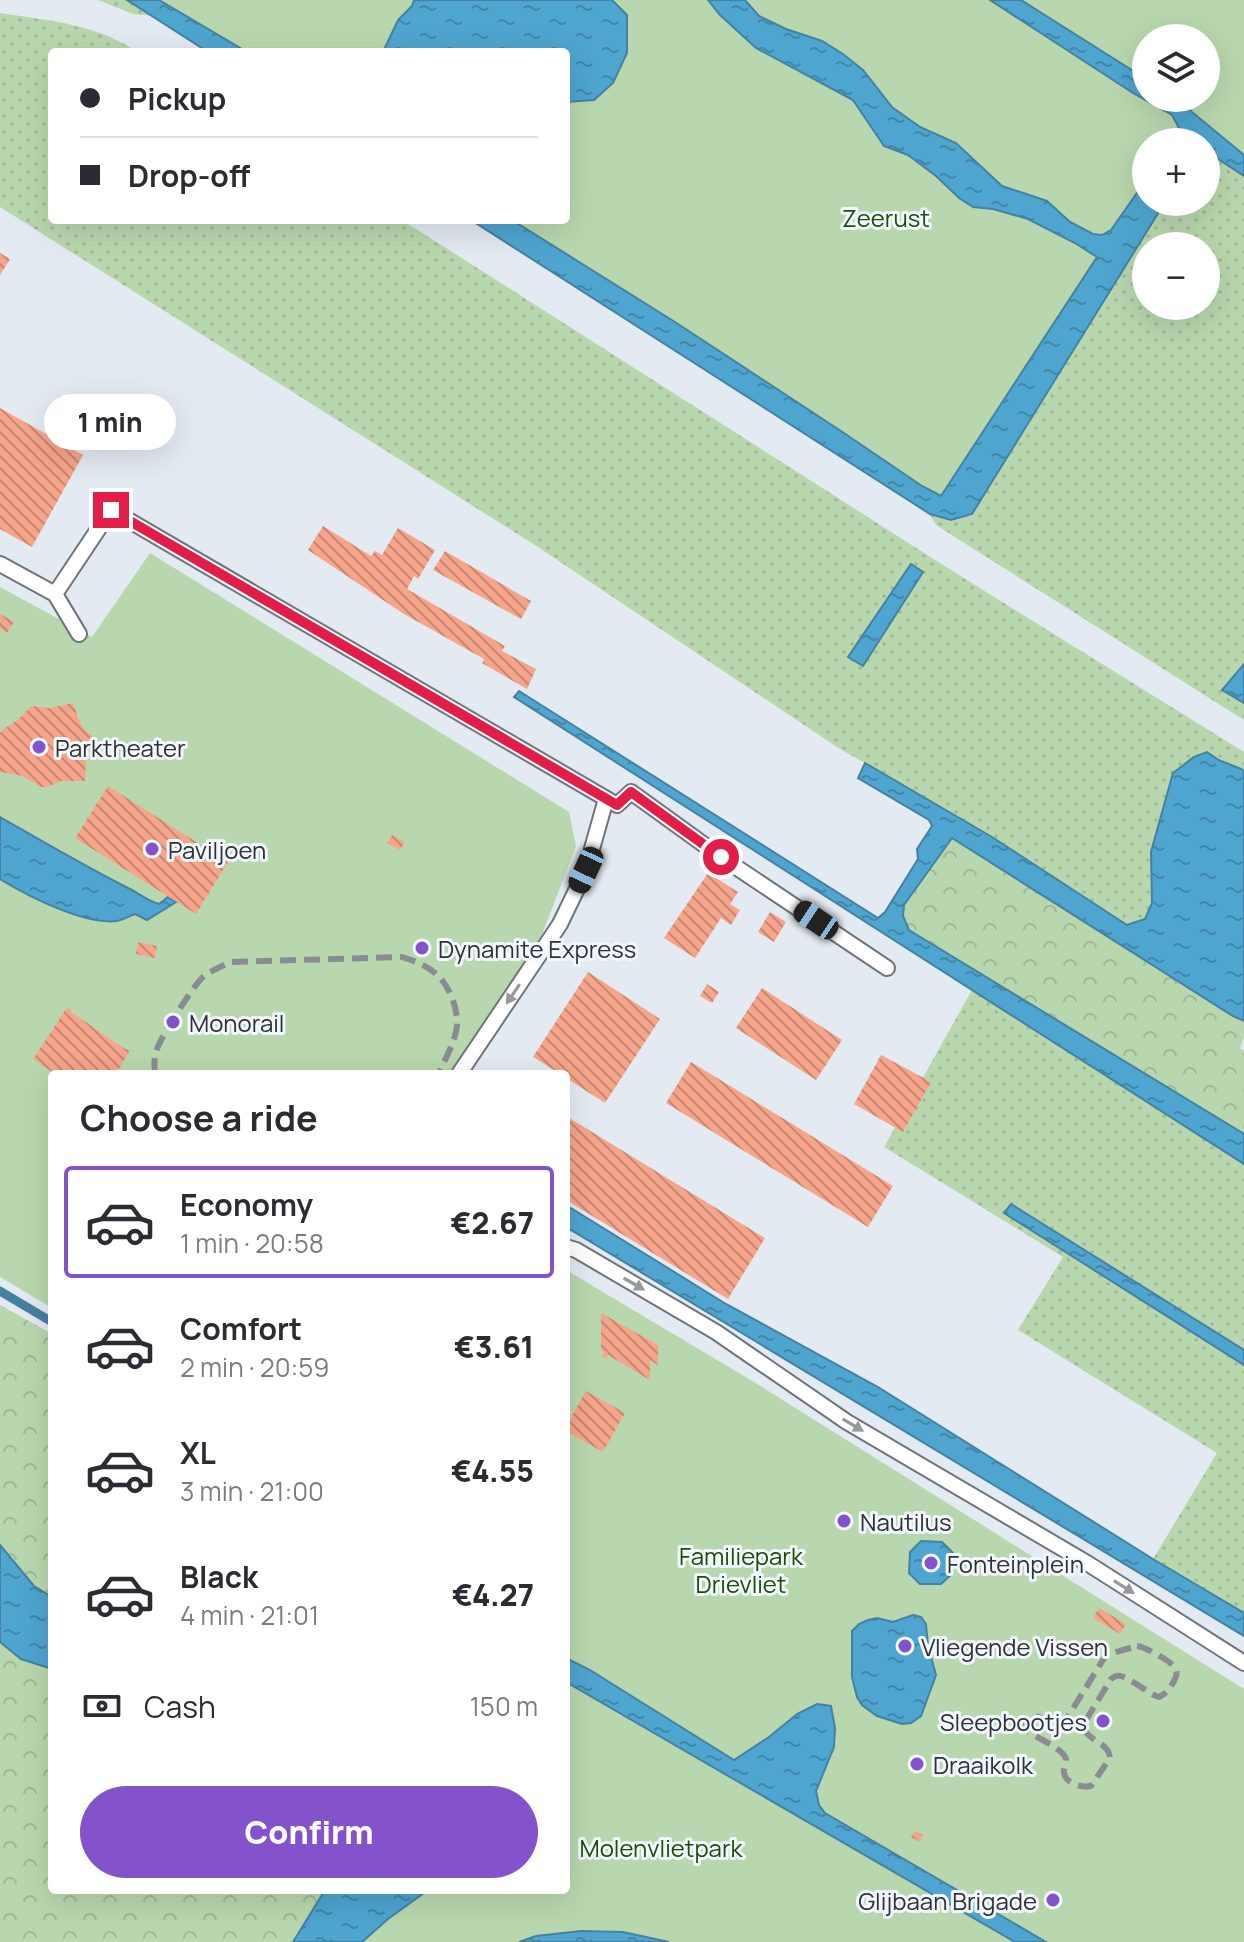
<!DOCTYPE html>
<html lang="en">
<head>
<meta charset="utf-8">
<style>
  :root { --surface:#fff; --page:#f7f7f7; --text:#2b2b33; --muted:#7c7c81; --line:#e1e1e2; --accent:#8453cc }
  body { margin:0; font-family:Manrope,sans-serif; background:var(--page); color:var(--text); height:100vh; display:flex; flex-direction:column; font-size:30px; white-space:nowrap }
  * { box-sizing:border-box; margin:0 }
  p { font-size:26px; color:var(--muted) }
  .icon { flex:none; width:44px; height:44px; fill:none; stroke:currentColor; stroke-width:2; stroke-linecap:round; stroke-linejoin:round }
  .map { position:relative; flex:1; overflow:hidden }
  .sheet { position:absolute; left:48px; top:1070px; width:522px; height:824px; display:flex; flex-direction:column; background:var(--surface); border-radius:8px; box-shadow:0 8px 32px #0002 }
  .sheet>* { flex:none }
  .banner { position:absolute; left:48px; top:48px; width:522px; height:176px; border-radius:8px; box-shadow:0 8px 32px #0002; display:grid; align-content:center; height:176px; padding:0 32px; background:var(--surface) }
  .fabs { position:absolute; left:1132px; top:24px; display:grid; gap:16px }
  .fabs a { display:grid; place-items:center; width:88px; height:88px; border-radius:50%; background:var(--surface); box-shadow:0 8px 32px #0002; font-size:40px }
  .end { position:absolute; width:36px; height:36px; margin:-18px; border:10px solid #e11d48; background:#fff; box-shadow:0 0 0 4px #fff }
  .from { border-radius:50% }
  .bubble { position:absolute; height:56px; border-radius:28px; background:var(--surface); box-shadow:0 8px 32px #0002; font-size:26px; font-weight:800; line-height:56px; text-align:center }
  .car { position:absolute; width:24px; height:48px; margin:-24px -12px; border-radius:10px; box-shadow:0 0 6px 2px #0007; background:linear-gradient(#222 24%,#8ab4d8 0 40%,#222 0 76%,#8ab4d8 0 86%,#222 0) }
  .banner b { display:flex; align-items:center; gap:28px; height:76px; font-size:30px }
  .banner b+b { border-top:2px solid var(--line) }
  .banner i { width:20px; height:20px; background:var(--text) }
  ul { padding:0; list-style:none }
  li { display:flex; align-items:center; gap:24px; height:112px; margin:0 16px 12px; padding:0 16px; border:4px solid transparent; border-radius:8px }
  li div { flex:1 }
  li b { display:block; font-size:30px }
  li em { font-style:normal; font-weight:800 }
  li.active { border-color:var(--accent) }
  li>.icon { width:72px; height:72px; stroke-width:1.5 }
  h2 { padding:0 32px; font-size:36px; line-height:96px }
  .pay { display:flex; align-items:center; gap:20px; height:88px; padding:0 32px; font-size:30px }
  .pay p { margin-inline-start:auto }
  .cta { display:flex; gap:16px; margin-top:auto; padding:16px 32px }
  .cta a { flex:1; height:92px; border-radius:48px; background:var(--accent); color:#fff; font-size:32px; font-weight:800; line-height:92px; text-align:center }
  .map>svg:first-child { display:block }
</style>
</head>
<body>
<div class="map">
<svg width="1244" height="1942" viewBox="0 0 1244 1942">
  <defs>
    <pattern id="grass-dots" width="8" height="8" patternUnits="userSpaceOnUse" patternTransform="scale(2)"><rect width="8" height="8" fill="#b9d7ae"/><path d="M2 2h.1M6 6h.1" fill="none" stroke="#9fb996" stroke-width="1.8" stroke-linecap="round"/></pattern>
    <pattern id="forest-crowns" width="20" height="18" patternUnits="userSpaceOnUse" patternTransform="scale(2)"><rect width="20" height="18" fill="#b9d7ae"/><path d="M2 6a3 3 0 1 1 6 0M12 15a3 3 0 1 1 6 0" fill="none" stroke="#9fb996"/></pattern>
    <pattern id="water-ripples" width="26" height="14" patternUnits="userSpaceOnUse" patternTransform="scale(2)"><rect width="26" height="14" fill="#4ea5d0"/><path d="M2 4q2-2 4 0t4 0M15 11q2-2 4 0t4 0" fill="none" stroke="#4187aa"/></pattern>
    <pattern id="building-back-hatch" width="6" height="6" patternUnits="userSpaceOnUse" patternTransform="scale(2)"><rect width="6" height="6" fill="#f7a58a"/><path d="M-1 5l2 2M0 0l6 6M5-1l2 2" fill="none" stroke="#c88772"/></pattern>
  </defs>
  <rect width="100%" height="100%" fill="#e4eaf2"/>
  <!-- grass -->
  <g fill="url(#grass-dots)" fill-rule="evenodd">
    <path d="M98,0H127L153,16L133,14Z"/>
    <path d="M0,13C51,21 93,23 138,52H52V220H402L954,572L1244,752V771L1207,752L1173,773L1151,852L1152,903L1145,919L1127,925L992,837L837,747L538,547L0,207Z"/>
    <path d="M1206,151L1244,176V664L1222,690L1244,703V720L936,525L930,515L951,520L972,514L1165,202H1206ZM1146,246H1206V306H1146Z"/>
    <path d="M972,990L1244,1164V1350L1011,1204L1004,1213L1244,1365V1613L1153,1559L1217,1453L1018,1330L1063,1257L884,1147Z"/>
  </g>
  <!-- forest -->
  <g fill="url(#forest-crowns)">
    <path d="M952,838L1233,1016L1244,1021V1037L1240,1048L1244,1051V1134L909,930L903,916L904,905Z"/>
    <path d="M0,1305L52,1334V1597L34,1586L0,1545Z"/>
    <path d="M0,1642L21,1659L52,1669V1890H326L294,1942H0Z"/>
  </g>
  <!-- park -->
  <g fill="#b9d7ae">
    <path d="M135,0H1005L1146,98L1201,126L1191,142H1146V202L951,515L484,220H566V52H218Z"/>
    <path d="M1013,0H1244V167L1165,98H1206V38H1146V86Z"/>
    <path d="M150,553L569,812L576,846L543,932L453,1074H52V1308L0,1277V587L92,637Z"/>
    <path d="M566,1270L754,1382L1244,1689V1942H1046L734,1760L590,1670L566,1658Z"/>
    <path d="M566,1682L1015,1942H292L325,1890H566Z"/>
  </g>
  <!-- water -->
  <g fill="url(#water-ripples)" stroke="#4582a1" stroke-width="2">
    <path d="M127,0H159L247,52H208Z"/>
    <path d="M414,0H612L627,15V53L613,83L594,100L566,102V52H383L398,20L412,6Z"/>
    <path d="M708,0H745L759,16L786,29L822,41L843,54L863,70L892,107L920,127L956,143L1002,186L1047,201L1070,222L1093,234L1102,235L1111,230L1146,180V202H1165L972,514L951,520L930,514L471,220H512L675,322L841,431L922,486L941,496L1097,257L1075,243L1028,219L993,209L973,207L959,198L936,176L908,155L884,146L853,100L756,48L720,15Z"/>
    <path d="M990,0H1021L1146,79V98H1175L1244,155V176L1206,151V142H1172L1180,130L1172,115L1133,93Z"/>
    <path d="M911,564L923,572L863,666L848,657Z"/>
    <path d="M1244,664V703L1222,690Z"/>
    <path d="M519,691L878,918L885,912L918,859L917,849L932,826L929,820L858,778L865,763L992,837L1127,925L1145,919L1152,903L1151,852L1173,773L1194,757L1207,752L1219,760L1241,769L1244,771V1021L1233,1016L952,838L904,905L903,916L909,930L1244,1134V1164L514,697Z"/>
    <path d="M0,817C42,841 83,865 126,887C137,892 148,901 159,904L168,897L176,902L147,920L135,914C130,916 123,920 117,921C84,925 28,896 0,879Z"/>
    <path d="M1011,1204L1244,1350V1365L1004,1213Z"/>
    <path d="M566,1205L726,1304L878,1387L1153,1559L1244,1613V1636L566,1227Z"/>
    <path d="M921,1541L942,1542L953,1553L952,1574L941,1584H920L909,1573L910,1552Z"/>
    <path d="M0,1545L34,1586L52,1597V1669L21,1659L0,1642Z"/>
    <path d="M913,1615L921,1617L926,1624L928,1646L936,1675L921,1716L911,1723L902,1724L877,1716L862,1705L857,1697L852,1677V1631L859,1624L868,1620L877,1618L893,1622Z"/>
    <path d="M566,1658L590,1670L734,1760L769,1737L797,1714L817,1704L831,1706L835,1728L834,1747L816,1791L819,1805L825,1813L1046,1942H1015L566,1682Z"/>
    <path d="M325,1890H428L388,1919L362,1942H293Z"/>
    <path d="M581,1931L623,1932L669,1942H519L536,1936Z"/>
  </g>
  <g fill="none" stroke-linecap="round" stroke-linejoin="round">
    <!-- stream -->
    <path stroke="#4582a1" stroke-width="9" d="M0,1291L52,1322"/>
  </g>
  <!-- building -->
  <g fill="url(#building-back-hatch)">
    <path d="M0,253L10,259L0,275Z"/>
    <path d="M0,408L83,455L32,547L0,529Z"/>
    <path d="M323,526L371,556L375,551L382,555L398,528L435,550L418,579L414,576L407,589L505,646L502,651L536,669L527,689L482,663L484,659L404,614L308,550Z"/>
    <path d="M445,551L531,601L521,619L433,570Z"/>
    <path d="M0,614L14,622L7,633L0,628Z"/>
    <path d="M73,703L79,720L84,729L93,737L94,741L86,758L85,781H61L47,787H40L23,776L0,772V733L2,730L18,720L31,706L49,708Z"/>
    <path d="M108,786L228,862L196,914L75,838Z"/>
    <path d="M392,835L405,842L400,850L387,843Z"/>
    <path d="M708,873L738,892L730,904L740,910L731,925L721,918L695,958L664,938Z"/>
    <path d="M770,912L786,922L774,942L758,932Z"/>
    <path d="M138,942L157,946L155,958L136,954Z"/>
    <path d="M588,972L660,1019L605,1103L566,1078V1074H560L533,1057Z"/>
    <path d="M707,984L719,992L712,1003L700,996Z"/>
    <path d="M762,988L842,1040L816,1080L736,1028Z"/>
    <path d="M69,1008L71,1009V1012L125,1049L130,1050L116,1074H55L33,1059L66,1009Z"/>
    <path d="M881,1055L931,1082L903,1132L854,1104Z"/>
    <path d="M691,1062L893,1186L868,1227L666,1103Z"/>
    <path d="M566,1116L765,1238L728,1299L566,1200Z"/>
    <path d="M601,1313L658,1345V1365L650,1360V1380L608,1355L606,1359L601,1356L604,1352L601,1350Z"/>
    <path d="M586,1391L625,1413L603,1452L566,1431V1426Z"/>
    <path d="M1099,1608L1126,1624L1120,1634L1093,1618Z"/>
    <path d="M915,1831L923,1835L920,1842L911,1837Z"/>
  </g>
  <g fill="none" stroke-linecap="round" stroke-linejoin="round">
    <!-- lane casing -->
    <g stroke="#6f747b" stroke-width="18">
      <g id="lane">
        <path d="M0,564L55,594L79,634"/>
        <path d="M55,594L111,510L617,805L631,792L721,857L887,968"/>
        <path d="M459,1074L560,924L586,870L606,799"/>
        <path d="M566,1247L576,1250L716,1332L847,1422L1087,1563L1244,1663"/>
      </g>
    </g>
    <!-- lane -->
    <use href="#lane" stroke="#fff" stroke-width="14"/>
    <!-- rail -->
    <g stroke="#898d93" stroke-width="6" stroke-dasharray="16 8" stroke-linecap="butt">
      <path d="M155,1074C154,1065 154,1057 157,1049C162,1035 192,988 202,978C210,971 220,967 230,962L402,957C431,966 446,976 455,1007C456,1013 458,1019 457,1026C455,1043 445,1058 439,1074"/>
      <path d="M1137,1646C1145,1647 1174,1662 1176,1670C1178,1676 1175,1678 1173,1683C1168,1690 1167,1693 1159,1697C1148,1694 1126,1674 1117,1676C1114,1676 1113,1678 1111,1679L1083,1725C1086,1742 1109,1741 1110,1758L1091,1786C1082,1788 1066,1784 1064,1773C1063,1765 1070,1761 1063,1754C1055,1745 1039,1739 1029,1732L1026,1727V1722L1031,1716C1044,1714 1051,1730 1064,1723L1106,1655Z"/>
    </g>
  </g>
  <!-- one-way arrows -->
  <defs><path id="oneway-solid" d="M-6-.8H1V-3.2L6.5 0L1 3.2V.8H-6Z" transform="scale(2)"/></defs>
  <g fill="#97989a">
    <use href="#oneway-solid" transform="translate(513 994) rotate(124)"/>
    <use href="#oneway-solid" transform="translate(634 1284) rotate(30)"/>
    <use href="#oneway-solid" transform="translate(853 1425) rotate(31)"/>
    <use href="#oneway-solid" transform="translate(1124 1587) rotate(32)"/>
  </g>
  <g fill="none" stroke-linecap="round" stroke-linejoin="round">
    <!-- route -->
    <path stroke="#e11d48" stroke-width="10" d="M111,510L617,805L631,792L721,857"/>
  </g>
  <!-- markers -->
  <g fill="#8453cc" stroke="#f2f7fe" stroke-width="3">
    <circle cx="39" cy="747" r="8"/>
    <circle cx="152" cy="849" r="8"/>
    <circle cx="422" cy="948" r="8"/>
    <circle cx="173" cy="1022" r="8"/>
    <circle cx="844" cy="1521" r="8"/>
    <circle cx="931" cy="1563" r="8"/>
    <circle cx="905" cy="1646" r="8"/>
    <circle cx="1103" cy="1721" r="8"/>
    <circle cx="917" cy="1764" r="8"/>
    <circle cx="1053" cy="1900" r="8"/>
  </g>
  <g text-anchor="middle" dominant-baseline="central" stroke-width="6" stroke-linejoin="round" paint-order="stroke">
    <!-- park labels -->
    <g font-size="24" fill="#1f4c05" stroke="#f2f7fe">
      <text x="886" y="217">Zeerust</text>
      <text x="741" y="1555">Familiepark<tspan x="741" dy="28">Drievliet</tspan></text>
      <text x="661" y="1847">Molenvlietpark</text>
    </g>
    <!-- poi labels -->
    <g font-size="24" fill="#2f3134" stroke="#f2f7fe" text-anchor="start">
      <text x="55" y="747">Parktheater</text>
      <text x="168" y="849">Paviljoen</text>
      <text x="438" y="948">Dynamite Express</text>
      <text x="189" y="1022">Monorail</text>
      <text x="860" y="1521">Nautilus</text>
      <text x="947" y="1563">Fonteinplein</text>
      <text x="921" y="1646">Vliegende Vissen</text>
      <text x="1087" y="1721" text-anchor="end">Sleepbootjes</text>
      <text x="933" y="1764">Draaikolk</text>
      <text x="1037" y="1900" text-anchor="end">Glijbaan Brigade</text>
    </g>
  </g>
</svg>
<div class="fabs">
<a><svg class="icon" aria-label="layers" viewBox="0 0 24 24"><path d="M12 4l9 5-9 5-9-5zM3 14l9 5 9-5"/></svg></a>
<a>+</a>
<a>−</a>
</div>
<i class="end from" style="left:721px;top:857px"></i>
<i class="end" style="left:111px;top:510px"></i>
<div class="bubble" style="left:44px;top:394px;width:132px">1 min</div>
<i class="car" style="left:586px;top:870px;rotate:205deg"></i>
<i class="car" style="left:816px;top:920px;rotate:304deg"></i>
<div class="banner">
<b><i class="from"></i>Pickup</b>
<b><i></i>Drop-off</b>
</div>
<section class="sheet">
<h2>Choose a ride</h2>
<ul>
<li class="active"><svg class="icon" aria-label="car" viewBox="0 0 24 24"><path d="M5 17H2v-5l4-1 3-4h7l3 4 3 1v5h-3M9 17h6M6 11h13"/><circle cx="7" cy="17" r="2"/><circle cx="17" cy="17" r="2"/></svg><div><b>Economy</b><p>1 min · 20:58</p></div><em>€2.67</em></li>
<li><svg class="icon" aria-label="car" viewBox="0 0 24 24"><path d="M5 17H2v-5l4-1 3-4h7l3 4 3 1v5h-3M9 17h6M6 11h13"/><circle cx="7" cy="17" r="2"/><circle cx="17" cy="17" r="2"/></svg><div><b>Comfort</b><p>2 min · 20:59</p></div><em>€3.61</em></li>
<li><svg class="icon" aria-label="car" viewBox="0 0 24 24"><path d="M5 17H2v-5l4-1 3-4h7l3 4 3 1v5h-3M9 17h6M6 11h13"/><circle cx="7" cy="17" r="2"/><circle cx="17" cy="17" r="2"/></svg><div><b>XL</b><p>3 min · 21:00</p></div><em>€4.55</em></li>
<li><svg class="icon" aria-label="car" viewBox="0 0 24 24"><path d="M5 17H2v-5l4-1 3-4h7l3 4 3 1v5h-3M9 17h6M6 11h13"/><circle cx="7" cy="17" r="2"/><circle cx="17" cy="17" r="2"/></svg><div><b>Black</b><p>4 min · 21:01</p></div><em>€4.27</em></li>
</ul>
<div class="pay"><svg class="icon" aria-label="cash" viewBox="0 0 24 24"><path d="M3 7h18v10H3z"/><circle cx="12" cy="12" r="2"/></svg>Cash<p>150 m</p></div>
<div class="cta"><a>Confirm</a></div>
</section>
</div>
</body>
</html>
